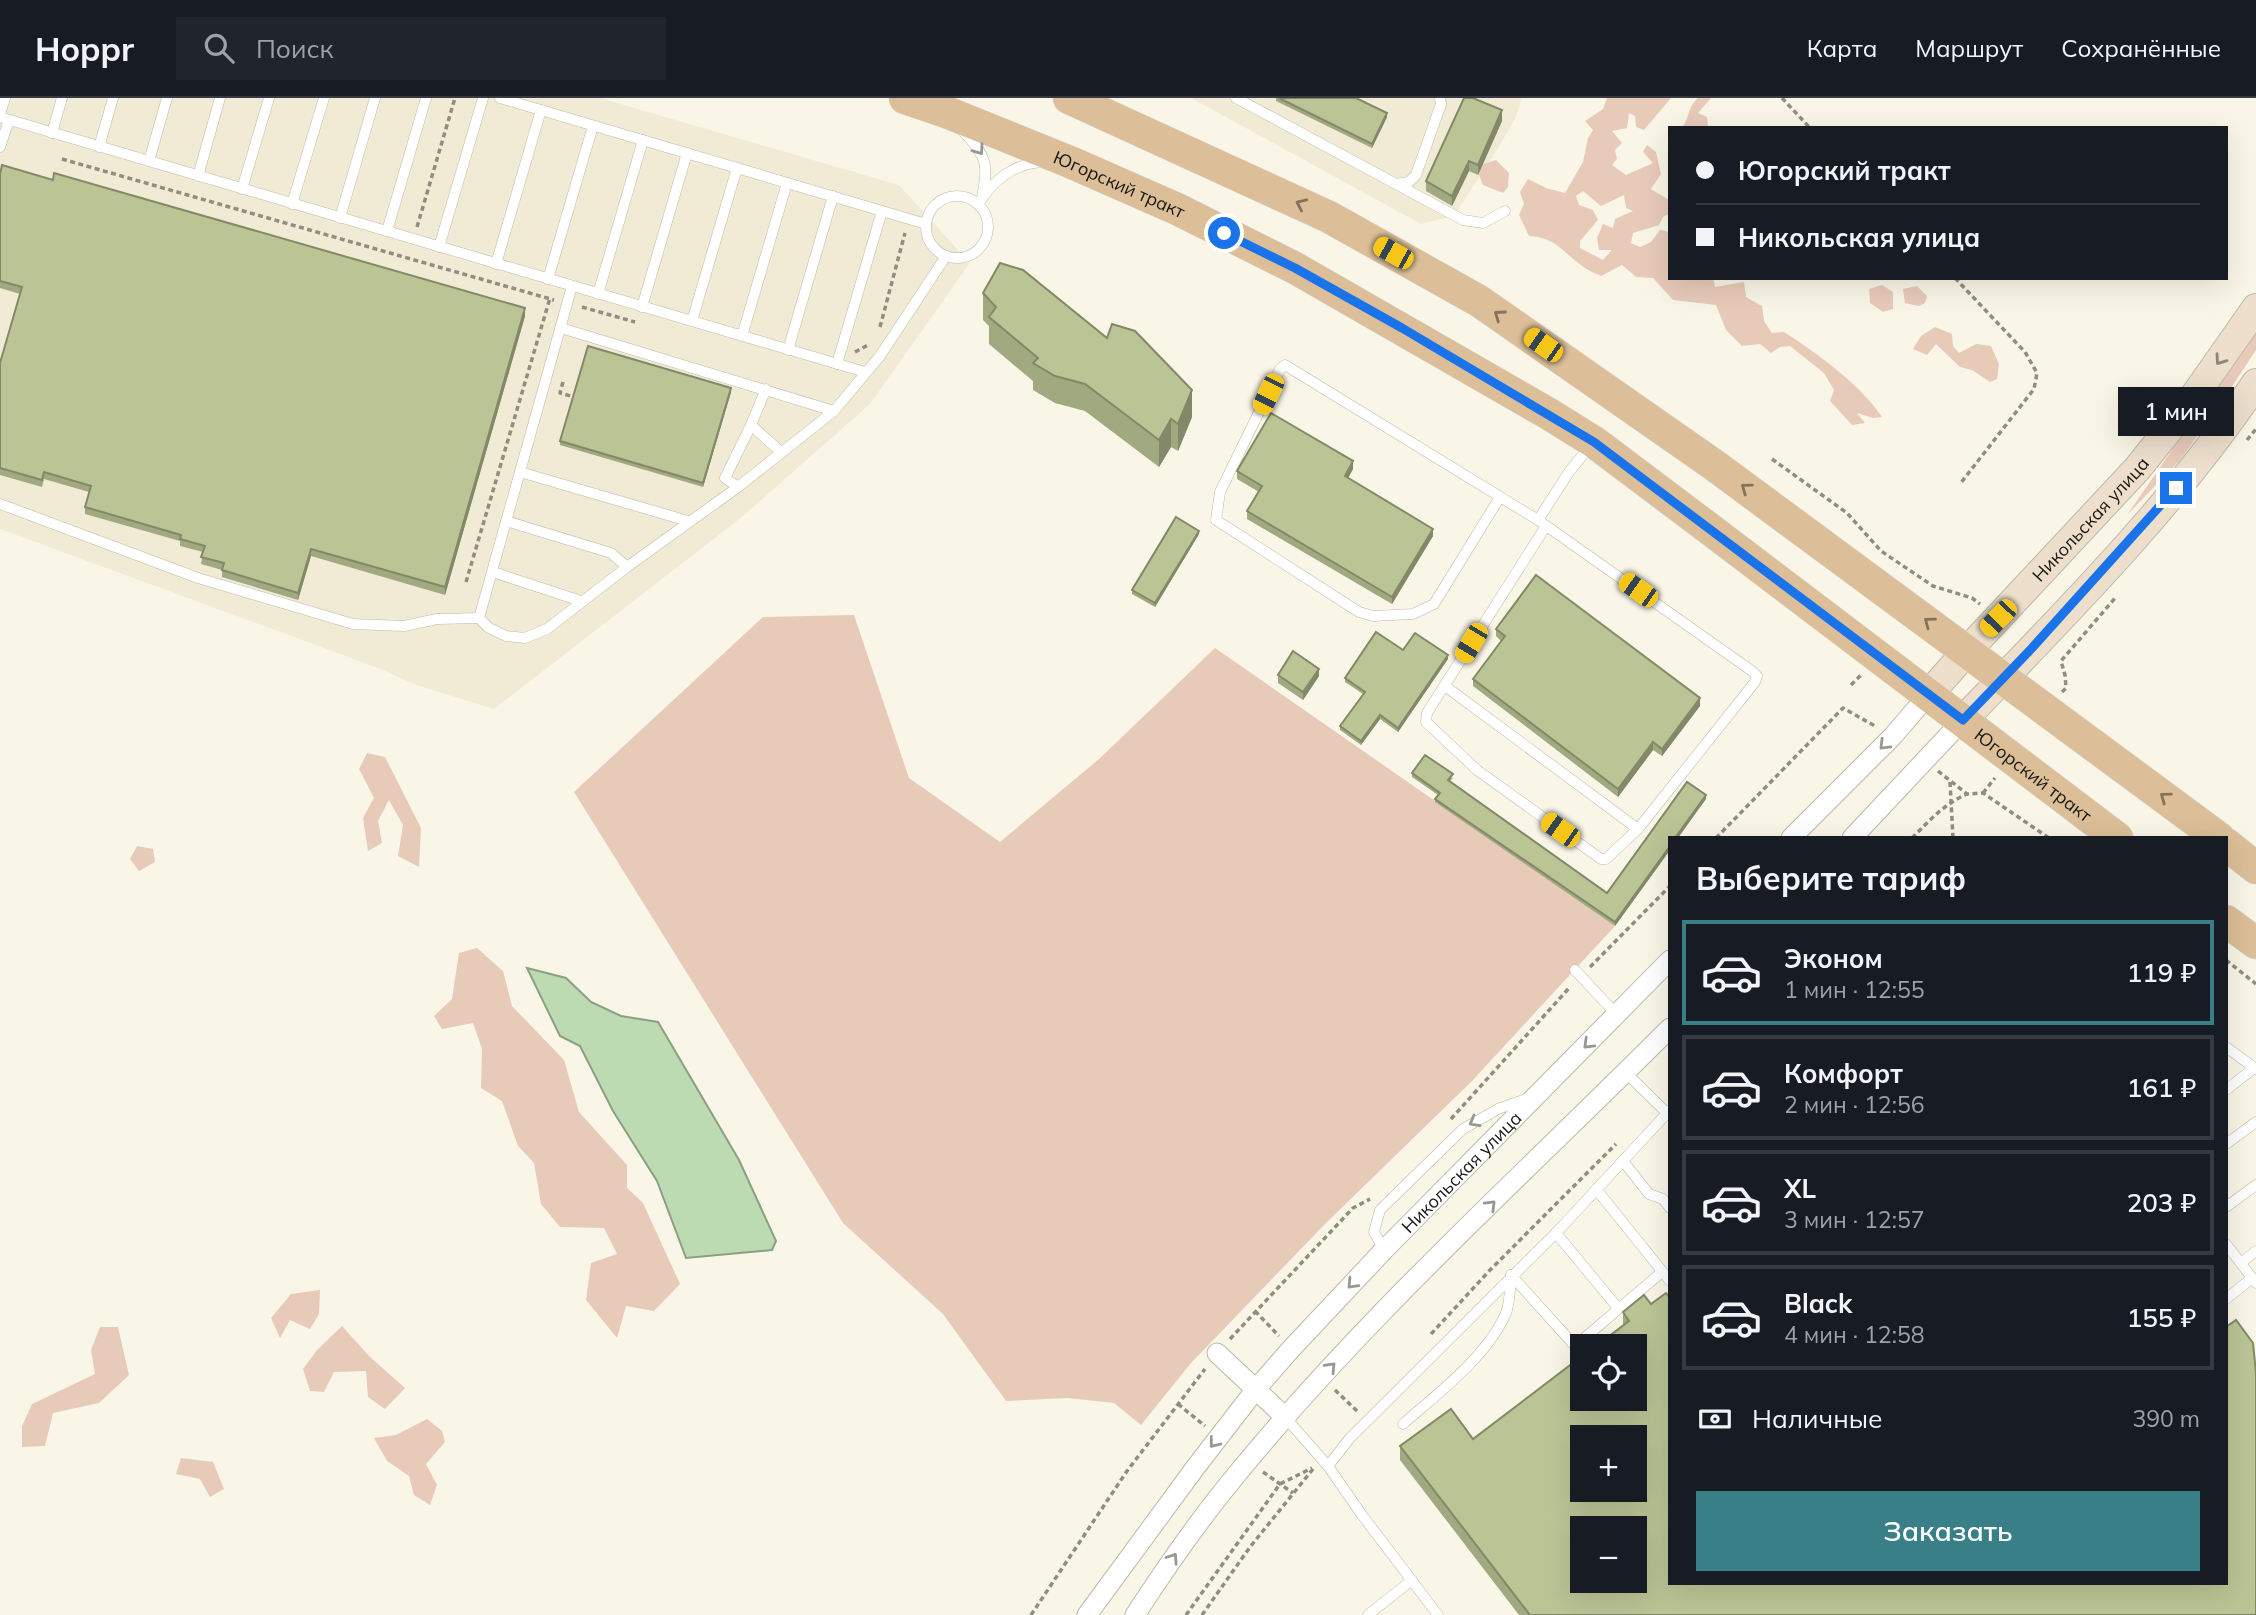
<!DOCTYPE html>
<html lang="ru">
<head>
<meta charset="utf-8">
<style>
  :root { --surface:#171b24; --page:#20242c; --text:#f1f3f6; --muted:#9ea1a6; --line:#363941; --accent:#387f87 }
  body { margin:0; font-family:Mulish,sans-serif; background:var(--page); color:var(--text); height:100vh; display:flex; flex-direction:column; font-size:26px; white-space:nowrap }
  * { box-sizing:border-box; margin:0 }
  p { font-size:23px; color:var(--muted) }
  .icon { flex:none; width:38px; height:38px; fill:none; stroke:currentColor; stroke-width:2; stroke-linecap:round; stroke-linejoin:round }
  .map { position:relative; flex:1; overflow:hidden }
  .panel { position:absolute; left:1668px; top:738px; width:560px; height:749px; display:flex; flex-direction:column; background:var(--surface); border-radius:0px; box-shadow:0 7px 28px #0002 }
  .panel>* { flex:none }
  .guide { position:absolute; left:1668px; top:28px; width:560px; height:154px; border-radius:0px; box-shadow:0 7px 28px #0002; display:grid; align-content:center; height:154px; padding:0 28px; background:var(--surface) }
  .tools { position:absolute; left:1570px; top:1236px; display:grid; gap:14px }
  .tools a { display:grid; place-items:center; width:77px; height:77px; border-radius:0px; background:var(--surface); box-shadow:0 7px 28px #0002; font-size:35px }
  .end { position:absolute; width:32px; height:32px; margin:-16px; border:9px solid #1a73e8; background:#fff; box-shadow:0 0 0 4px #fff }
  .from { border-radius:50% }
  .bubble { position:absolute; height:49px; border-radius:0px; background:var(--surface); box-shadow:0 7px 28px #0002; font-size:23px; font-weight:600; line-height:49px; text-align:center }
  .car { position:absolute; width:21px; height:42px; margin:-21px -10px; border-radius:9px; box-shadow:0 0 5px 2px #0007; background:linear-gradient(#f5c518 24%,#345 0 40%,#f5c518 0 76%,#345 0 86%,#f5c518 0) }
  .guide b { display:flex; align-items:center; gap:24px; height:66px; font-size:26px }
  .guide b+b { border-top:2px solid var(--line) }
  .guide i { width:18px; height:18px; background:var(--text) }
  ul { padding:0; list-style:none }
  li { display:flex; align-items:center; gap:21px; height:105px; margin:0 14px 10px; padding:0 14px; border:4px solid var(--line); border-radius:0px }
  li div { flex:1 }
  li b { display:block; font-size:26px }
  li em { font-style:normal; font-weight:600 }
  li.current { border-color:var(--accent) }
  li>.icon { width:63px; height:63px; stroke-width:1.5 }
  h2 { padding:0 28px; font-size:32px; line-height:84px }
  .pay { display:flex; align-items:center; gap:18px; height:77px; padding:0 28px; font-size:26px }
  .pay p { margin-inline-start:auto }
  .action { display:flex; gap:14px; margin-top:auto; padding:14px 28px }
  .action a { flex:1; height:80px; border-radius:0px; background:var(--accent); color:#fff; font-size:28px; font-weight:600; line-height:80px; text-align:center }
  header { display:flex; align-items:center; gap:42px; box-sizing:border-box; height:98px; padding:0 35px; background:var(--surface); border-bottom:2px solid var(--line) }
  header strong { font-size:33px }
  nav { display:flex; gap:38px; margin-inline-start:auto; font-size:24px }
  .search { width:490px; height:63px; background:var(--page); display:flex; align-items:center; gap:18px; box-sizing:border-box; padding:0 24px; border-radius:0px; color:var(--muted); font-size:26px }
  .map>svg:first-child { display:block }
</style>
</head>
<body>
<header>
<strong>Hoppr</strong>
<div class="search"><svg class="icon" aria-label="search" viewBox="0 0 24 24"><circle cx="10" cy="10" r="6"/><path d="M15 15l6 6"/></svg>Поиск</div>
<nav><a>Карта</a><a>Маршрут</a><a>Сохранённые</a></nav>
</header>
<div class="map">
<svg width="2256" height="1517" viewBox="0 0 2256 1517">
  <rect width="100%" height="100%" fill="#faf6e7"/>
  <!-- built -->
  <g fill="#f1ebd5">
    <path d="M0,0H600L899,87L970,165L870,306L742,419L494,611L416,587L381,571L0,431Z"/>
    <path d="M1191,0H1522L1515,21L1497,52L1454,118L1421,126Z"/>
  </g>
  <!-- green -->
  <g fill="#e8cab9" fill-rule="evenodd">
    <path d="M1607,0H1671L1644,32L1636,29L1635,18L1629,15L1627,30L1612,33L1622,45L1615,52L1617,61L1612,67L1626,77L1653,65L1643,54L1647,47L1656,54L1661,76L1651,91L1669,102V116L1663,119L1659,127L1633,135L1631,145L1640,149L1651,144L1660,132L1669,134L1670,180H1713L1715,189L1744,184L1746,199L1762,208L1764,223L1772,235L1784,234C1817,255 1861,287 1882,319L1873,320L1857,315L1865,325L1852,327L1830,303L1834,292L1824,275L1790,248L1780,249L1771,255L1760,246L1742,248L1726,232L1716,207L1673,202L1653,180L1636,179L1622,167L1601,178C1594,175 1587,172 1581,167C1559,151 1558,141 1529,138L1519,117L1524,106L1520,94L1528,81L1546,90L1565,95L1583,64L1588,40L1593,32L1585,23L1603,11ZM1583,93L1601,108L1624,97L1626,110L1633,113L1615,121L1613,130L1603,126L1597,140L1599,152H1612L1603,162L1580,150V143L1598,122L1593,112L1579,107L1576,98Z"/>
    <path d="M1698,0H1711L1698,15L1707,19L1708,29L1682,30C1690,19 1687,10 1698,0Z"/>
    <path d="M1496,62L1509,75L1508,89L1503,95L1483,87L1479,77L1480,67Z"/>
    <path d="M1882,187L1893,194V211L1883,214L1870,205L1869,191Z"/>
    <path d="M1917,188L1927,198L1925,205L1919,208L1905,205L1903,191Z"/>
    <path d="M1935,229L1952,236L1953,248L1959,255L1976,246L1991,248L1999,266L1997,281L1990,284L1972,272L1960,269L1936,246L1927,257L1913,251L1921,238Z"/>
    <path d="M2256,231V252L2225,299L2181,361L2127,417Z"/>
    <path d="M854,517L909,680L1000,744L1099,661L1215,550L1615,828L1472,983L1324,1127L1191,1265L1141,1327L1114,1305L1068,1300L1006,1303L943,1216L843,1125L574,694L763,519Z"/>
    <path d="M367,655L385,659L421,730L419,769L398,758L403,727L389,702L378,723L382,745L368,753L363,720L374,700L359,671Z"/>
    <path d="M137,748L153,751L155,764L139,773L130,761Z"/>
    <path d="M477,850L503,873L512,908L564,962L579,1014L627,1067V1090L643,1105L680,1186L654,1213L626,1208L617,1240L586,1202L591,1165L617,1156L604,1130L560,1129L541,1106L534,1065L518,1048L502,1003L481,990L482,951L473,925L442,931L434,918L452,901L459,855Z"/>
    <path d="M320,1192L319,1216L310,1231L290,1222L280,1240L271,1220L291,1196Z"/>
    <path d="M342,1228L369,1258L405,1290L385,1311L368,1299L366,1273L334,1274L324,1294L310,1293L303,1271L317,1252Z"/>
    <path d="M100,1229H118L129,1277L99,1305L53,1315L45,1348L22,1349V1328L32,1306L95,1276L91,1252Z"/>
    <path d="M427,1321L442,1333L445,1344L426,1366L437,1387L430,1407L414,1397L409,1378L387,1363L374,1340L396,1337Z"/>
    <path d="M181,1360L213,1364L224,1391L210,1399L200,1381L176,1376Z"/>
  </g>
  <!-- water -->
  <path fill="#bcdbb3" stroke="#8ba082" stroke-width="2" d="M527,870L566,880L591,904L621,918L658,924L739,1062L776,1143L772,1152L686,1160L657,1083L613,1013L580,948L560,938Z"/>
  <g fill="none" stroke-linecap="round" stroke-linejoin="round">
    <!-- lane casing -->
    <g stroke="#bcb9aa" stroke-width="11">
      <g id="lane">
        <path d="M500,0L926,126"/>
        <path d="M1236,0L1463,122L1483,125L1505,113"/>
        <path d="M0,16L5,0"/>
        <path d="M0,19L865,274"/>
        <path d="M963,33C986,58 989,65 982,99"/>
        <path d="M52,35L62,0"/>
        <path d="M0,49L9,22"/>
        <path d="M99,49L113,0"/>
        <path d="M149,63L167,0"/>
        <path d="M198,78L220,0"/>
        <path d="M1397,86L1409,84L1416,77L1441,6L1440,0"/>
        <path d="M242,91L269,0"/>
        <circle cx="957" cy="129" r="31"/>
        <path d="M979,105C993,82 1015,65 1043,64"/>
        <path d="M292,106L324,0"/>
        <path d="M340,120L375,0"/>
        <path d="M387,133L426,0"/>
        <path d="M439,149L483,0"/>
        <path d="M496,166L541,12"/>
        <path d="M548,181L593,28"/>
        <path d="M572,188L479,520L489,530L506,538L525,540L547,531L627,469L738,389L834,313L880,258L946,158"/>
        <path d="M598,196L643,42"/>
        <path d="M642,209L687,55"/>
        <path d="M692,223L737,70"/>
        <path d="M561,230L834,313"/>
        <path d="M742,238L787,85"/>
        <path d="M788,252L833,98"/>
        <path d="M837,266L882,113"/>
        <path d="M751,327L781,354"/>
        <path d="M520,374L688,423"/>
        <path d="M738,389L725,380L751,327L766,291"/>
        <path d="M1500,399L1434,506L1413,516L1373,518L1359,514L1216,422L1220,394L1280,271L1285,267L1538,422L1752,573L1757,578L1755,584L1638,731L1606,761H1601L1477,672L1426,624L1427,615L1546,428"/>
        <path d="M0,406L198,480L353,526L404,528L437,521L479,520"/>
        <path d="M1538,422L1569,374L1590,348"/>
        <path d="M506,423L611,455L627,469"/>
        <path d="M493,474L581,503"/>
        <path d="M1445,588L1638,731"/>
        <path d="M1575,872L1616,916"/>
        <path d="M2226,949L2256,971"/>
        <path d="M1625,974L1667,1015"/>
        <path d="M2226,992L2254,970"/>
        <path d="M2226,1046L2256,1024"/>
        <path d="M1623,1063L1649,1096L1663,1101L1670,1110"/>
        <path d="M1596,1091L1670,1183"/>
        <path d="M2226,1109L2256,1087"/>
        <path d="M1556,1135L1618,1210"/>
        <path d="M2226,1146L2256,1185"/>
        <path d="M1384,1152L1374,1134L1380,1112L1463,1031L1498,1011L1526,1001"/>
        <path d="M2242,1164L2256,1153"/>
        <path d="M1511,1177L1575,1248L1662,1174"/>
        <path d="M2226,1201L2252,1180"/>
        <path d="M1285,1319L1328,1368L1362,1417L1438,1517"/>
        <path d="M1403,1326C1437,1296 1487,1259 1506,1215C1510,1205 1510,1189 1511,1177"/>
        <path d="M1328,1368L1350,1340L1556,1135L1670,1012"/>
        <path d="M1368,1517L1412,1482"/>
      </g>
    </g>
    <!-- street casing -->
    <g stroke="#bcb9aa" stroke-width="21">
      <g id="street">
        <path d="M1791,740L1892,639L1929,596"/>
        <path d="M1852,740L1963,622"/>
        <path d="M1217,1255L1285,1319"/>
        <path id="s1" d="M1087,1517L1195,1370L1256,1291L1291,1251L1384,1152L1670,862"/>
        <path d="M1135,1517C1163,1474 1192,1432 1224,1392C1358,1225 1519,1081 1670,930"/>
      </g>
    </g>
    <!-- secondary casing -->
    <g stroke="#bcb9aa" stroke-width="30">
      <g id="secondary">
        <path id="s2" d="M1929,596L1967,553L2137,371L2183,314L2256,210"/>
        <path d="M1963,622C2066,515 2173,408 2256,285"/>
      </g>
    </g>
    <!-- primary casing -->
    <g stroke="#dadad9" stroke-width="33">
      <g id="primary">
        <path id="s3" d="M905,0L946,14L1070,64L1177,111L1295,170L1549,316L1594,344L1707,429L2117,740"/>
        <path d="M1069,0L1329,119L1479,203L1714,367L2219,740"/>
        <path d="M2226,746L2256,770"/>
        <path d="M2226,823L2256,845"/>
      </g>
    </g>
    <!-- path -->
    <g stroke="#908d82" stroke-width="3.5" stroke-dasharray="5 3.5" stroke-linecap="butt">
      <path d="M1782,0L1810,30"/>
      <path d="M62,61L554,202"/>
      <path d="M417,129L455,0"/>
      <path d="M1955,180L2025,254L2037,275L2034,291L1960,386"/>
      <path d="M582,209L635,224"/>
      <path d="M880,229L905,135"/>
      <path d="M855,254L870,246"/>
      <path d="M563,284L560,295L574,299"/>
      <path d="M2247,342L2256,331"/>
      <path d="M1772,361L1847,415L1881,453L1933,488L1972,500L1980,506"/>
      <path d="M466,484L550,200"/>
      <path d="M1851,587L1862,576"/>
      <path d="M2062,594L2066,590L2065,577L2061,563L2116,499"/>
      <path d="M1938,673L1967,696L1983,695L2049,740"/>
      <path d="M1950,684L1953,740"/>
      <path d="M1983,695L1995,680"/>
      <path d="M1716,740L1843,610L1875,628"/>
      <path d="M1912,740C1929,723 1944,706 1967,696"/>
      <path d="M2226,862L2256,886"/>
      <path d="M1590,869L1670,788"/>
      <path d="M1451,1021L1570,889"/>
      <path d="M1255,1213L1279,1238"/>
      <path d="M1431,1236L1490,1172L1616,1046"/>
      <path d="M1230,1241L1353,1110L1370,1101"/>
      <path d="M1335,1292L1357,1313"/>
      <path d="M1178,1306L1205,1328"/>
      <path d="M1263,1374L1293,1395"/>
      <path d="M1031,1517L1127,1373L1205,1271"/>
      <path d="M1186,1517L1280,1386L1312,1370"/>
      <path d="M1202,1517L1250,1449L1313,1371"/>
    </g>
    <!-- lane -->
    <use href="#lane" stroke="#fff" stroke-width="10"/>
    <!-- street -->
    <use href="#street" stroke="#fff" stroke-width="19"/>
    <!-- secondary -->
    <use href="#secondary" stroke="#eddfcc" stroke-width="28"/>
    <!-- primary -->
    <use href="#primary" stroke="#dcbf98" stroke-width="32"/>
  </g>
  <!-- wall -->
  <g fill="#a1a980">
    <path d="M1276,0H1356L1387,19L1372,50L1276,3Z"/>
    <path d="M1502,23L1478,77L1469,73L1452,108L1426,93V83Z"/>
    <path d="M0,76L525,218L445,497L311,458L298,502L222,479V472L201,466L203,454L180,448V443L85,416V409L89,394L44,381L42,389L0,377V265L20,196L0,190Z"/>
    <path d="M983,195L1192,319L1178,353L1171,349L1159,369L1085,313L1055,305L1033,292V283L989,246V228L983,222Z"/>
    <path d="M731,294L703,389L560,347V343Z"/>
    <path d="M1353,371L1348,380L1433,438L1392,506L1247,421V413L1259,394L1237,381V373Z"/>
    <path d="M1199,436L1155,509L1132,496V492Z"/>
    <path d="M1496,531L1700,608L1662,658L1653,652L1618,699L1473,588V581L1501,543L1496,538Z"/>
    <path d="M1403,552L1448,561L1398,634L1380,621L1361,647L1340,632V628L1363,596L1345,584V580Z"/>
    <path d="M1278,577L1319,578L1303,602L1278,585Z"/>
    <path d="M1412,675L1453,680L1450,683L1607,795L1706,701L1670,740V752L1615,828L1435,704V701L1438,697L1412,679Z"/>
    <path d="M1651,1206L1670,1486L2256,1517H1519L1400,1362V1348L1473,1341L1623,1228V1214Z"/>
  </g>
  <!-- shaded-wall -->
  <g fill="#838968">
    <path d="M1502,12V23L1478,77V67Z"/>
    <path d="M1387,15V19L1372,50V46Z"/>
    <path d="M1469,63V73L1452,108V98Z"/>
    <path d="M525,210V218L445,497V489Z"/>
    <path d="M731,290V294L703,389V385Z"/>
    <path d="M1192,292V319L1178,353V326Z"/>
    <path d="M1171,321V349L1159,369V342Z"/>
    <path d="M1353,363V371L1345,386V378Z"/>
    <path d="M1433,431V438L1392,506V499Z"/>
    <path d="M1199,433V436L1155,509V505Z"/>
    <path d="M311,451V458L298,502V495Z"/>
    <path d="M1448,557V561L1398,634V630Z"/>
    <path d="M1319,571V578L1303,602V594Z"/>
    <path d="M1700,600V608L1662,658V651Z"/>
    <path d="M1380,617V621L1361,647V643Z"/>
    <path d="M1653,644V652L1618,699V691Z"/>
    <path d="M1706,697V701L1678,740H1675Z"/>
    <path d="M1670,748V752L1615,828V824Z"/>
  </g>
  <!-- building -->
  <g fill="#bbc495" stroke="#838968" stroke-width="2" fill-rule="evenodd">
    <path d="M1279,0H1356L1387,15L1372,46Z"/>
    <path d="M1464,0H1473L1502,12L1478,67L1469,63L1452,98L1426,83Z"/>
    <path d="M2,67L53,82L54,75L525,210L445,489L311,451L298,495L222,472L224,465L201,459L205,448L180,441L181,437L85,409L91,388L44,374L42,382L0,370V265L22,189L0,183V76Z"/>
    <path d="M1000,165L1023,172L1107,240L1112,226L1135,233L1192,292L1178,326L1171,321L1159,342L1085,286L1055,278L1033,265L1038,260L989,219L996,209L983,195Z"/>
    <path d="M588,248L731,290L703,385L560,343Z"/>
    <path d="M1271,315L1353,363L1345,378L1433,431L1392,499L1247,413L1262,388L1237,373Z"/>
    <path d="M1176,419L1199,433L1155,505L1132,492Z"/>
    <path d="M1536,477L1700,600L1662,651L1653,644L1618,691L1473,581L1505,538L1496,531Z"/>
    <path d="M1376,534L1403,552L1415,535L1448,557L1398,630L1380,617L1361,643L1340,628L1365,594L1345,580Z"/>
    <path d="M1293,553L1319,571L1303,594L1278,577Z"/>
    <path d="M1425,657L1453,676L1448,682L1607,795L1687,684L1706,697L1675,740H1670V748L1615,824L1435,701L1440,695L1412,675Z"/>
    <path d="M1666,1195L1670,1200V1486H2226V1229L2236,1222L2253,1245L2256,1275V1517H1530L1400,1348L1451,1311L1473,1341L1582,1258V1300H1634V1248H1596L1629,1223L1623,1214L1644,1197L1651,1206ZM1582,1339H1634V1391H1582ZM1582,1430H1634V1482H1582Z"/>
  </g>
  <!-- one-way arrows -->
  <defs><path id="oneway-chevron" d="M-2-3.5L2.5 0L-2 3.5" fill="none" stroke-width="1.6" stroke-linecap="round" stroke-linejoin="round" transform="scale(1.75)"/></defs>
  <g stroke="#979794">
    <use href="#oneway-chevron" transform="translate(979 52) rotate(55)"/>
    <use href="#oneway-chevron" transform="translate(1884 647) rotate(135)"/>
    <use href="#oneway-chevron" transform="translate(1588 946) rotate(136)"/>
    <use href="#oneway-chevron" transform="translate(1474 1024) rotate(150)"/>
    <use href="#oneway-chevron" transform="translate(1491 1107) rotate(-45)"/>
    <use href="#oneway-chevron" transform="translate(1352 1186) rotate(133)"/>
    <use href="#oneway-chevron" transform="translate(1331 1269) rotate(-46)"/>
    <use href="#oneway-chevron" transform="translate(1214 1345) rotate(128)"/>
    <use href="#oneway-chevron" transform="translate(1173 1460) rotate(-56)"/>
  </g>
  <g stroke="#84735b">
    <use href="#oneway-chevron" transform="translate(1301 106) rotate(-155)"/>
    <use href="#oneway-chevron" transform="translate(1499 217) rotate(-145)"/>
    <use href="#oneway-chevron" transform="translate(1746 390) rotate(-144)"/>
    <use href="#oneway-chevron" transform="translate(1929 524) rotate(-143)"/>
    <use href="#oneway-chevron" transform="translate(2165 699) rotate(-144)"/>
  </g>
  <use stroke="#8d8578" href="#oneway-chevron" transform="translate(2220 262) rotate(125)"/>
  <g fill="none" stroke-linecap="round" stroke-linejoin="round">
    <!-- route -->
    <path stroke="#1a73e8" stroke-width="9" d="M1224,135L1295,170L1402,230L1594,344L1963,622L2032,550L2176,390"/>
  </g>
  <g text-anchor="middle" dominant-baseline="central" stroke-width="5" stroke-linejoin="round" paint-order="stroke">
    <!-- street labels -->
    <g font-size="18" fill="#181711" stroke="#faf6e7">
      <text stroke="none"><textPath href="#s3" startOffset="231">Югорский тракт</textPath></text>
      <text stroke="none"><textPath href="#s2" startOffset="238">Никольская улица</textPath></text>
      <text stroke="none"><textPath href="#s3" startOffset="1323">Югорский тракт</textPath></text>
      <text stroke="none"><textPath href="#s1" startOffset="581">Никольская улица</textPath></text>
    </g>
  </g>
</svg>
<div class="tools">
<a><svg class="icon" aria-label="locate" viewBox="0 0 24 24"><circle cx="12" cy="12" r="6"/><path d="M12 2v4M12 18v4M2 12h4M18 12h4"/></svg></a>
<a>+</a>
<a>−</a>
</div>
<i class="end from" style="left:1224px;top:135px"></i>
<i class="end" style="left:2176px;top:390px"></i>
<div class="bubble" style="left:2118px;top:289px;width:116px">1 мин</div>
<i class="car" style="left:1393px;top:155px;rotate:299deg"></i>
<i class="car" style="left:1543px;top:247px;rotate:305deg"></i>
<i class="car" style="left:1268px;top:296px;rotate:206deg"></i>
<i class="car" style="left:1638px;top:492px;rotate:305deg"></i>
<i class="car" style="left:1998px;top:520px;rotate:224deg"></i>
<i class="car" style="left:1471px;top:545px;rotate:211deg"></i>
<i class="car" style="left:1560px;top:732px;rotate:305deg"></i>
<div class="guide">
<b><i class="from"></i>Югорский тракт</b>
<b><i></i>Никольская улица</b>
</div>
<section class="panel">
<h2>Выберите тариф</h2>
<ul>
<li class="current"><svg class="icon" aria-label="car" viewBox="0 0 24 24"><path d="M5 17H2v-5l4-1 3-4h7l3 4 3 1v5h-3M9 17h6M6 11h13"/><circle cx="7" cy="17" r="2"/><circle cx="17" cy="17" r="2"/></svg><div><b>Эконом</b><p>1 мин · 12:55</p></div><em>119 ₽</em></li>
<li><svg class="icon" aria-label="car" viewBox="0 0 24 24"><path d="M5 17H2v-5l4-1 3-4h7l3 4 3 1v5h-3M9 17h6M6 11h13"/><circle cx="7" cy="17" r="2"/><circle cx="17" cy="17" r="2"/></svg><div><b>Комфорт</b><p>2 мин · 12:56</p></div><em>161 ₽</em></li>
<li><svg class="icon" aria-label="car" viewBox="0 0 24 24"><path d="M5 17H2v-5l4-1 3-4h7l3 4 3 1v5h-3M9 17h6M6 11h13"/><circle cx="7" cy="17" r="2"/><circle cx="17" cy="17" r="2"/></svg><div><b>XL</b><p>3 мин · 12:57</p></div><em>203 ₽</em></li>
<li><svg class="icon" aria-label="car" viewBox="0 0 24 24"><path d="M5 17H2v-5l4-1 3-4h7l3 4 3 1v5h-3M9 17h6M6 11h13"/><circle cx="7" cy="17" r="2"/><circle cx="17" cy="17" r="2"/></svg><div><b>Black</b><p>4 мин · 12:58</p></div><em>155 ₽</em></li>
</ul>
<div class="pay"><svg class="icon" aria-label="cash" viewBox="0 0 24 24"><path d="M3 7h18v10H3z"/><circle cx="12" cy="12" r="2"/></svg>Наличные<p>390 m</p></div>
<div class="action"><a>Заказать</a></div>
</section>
</div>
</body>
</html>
